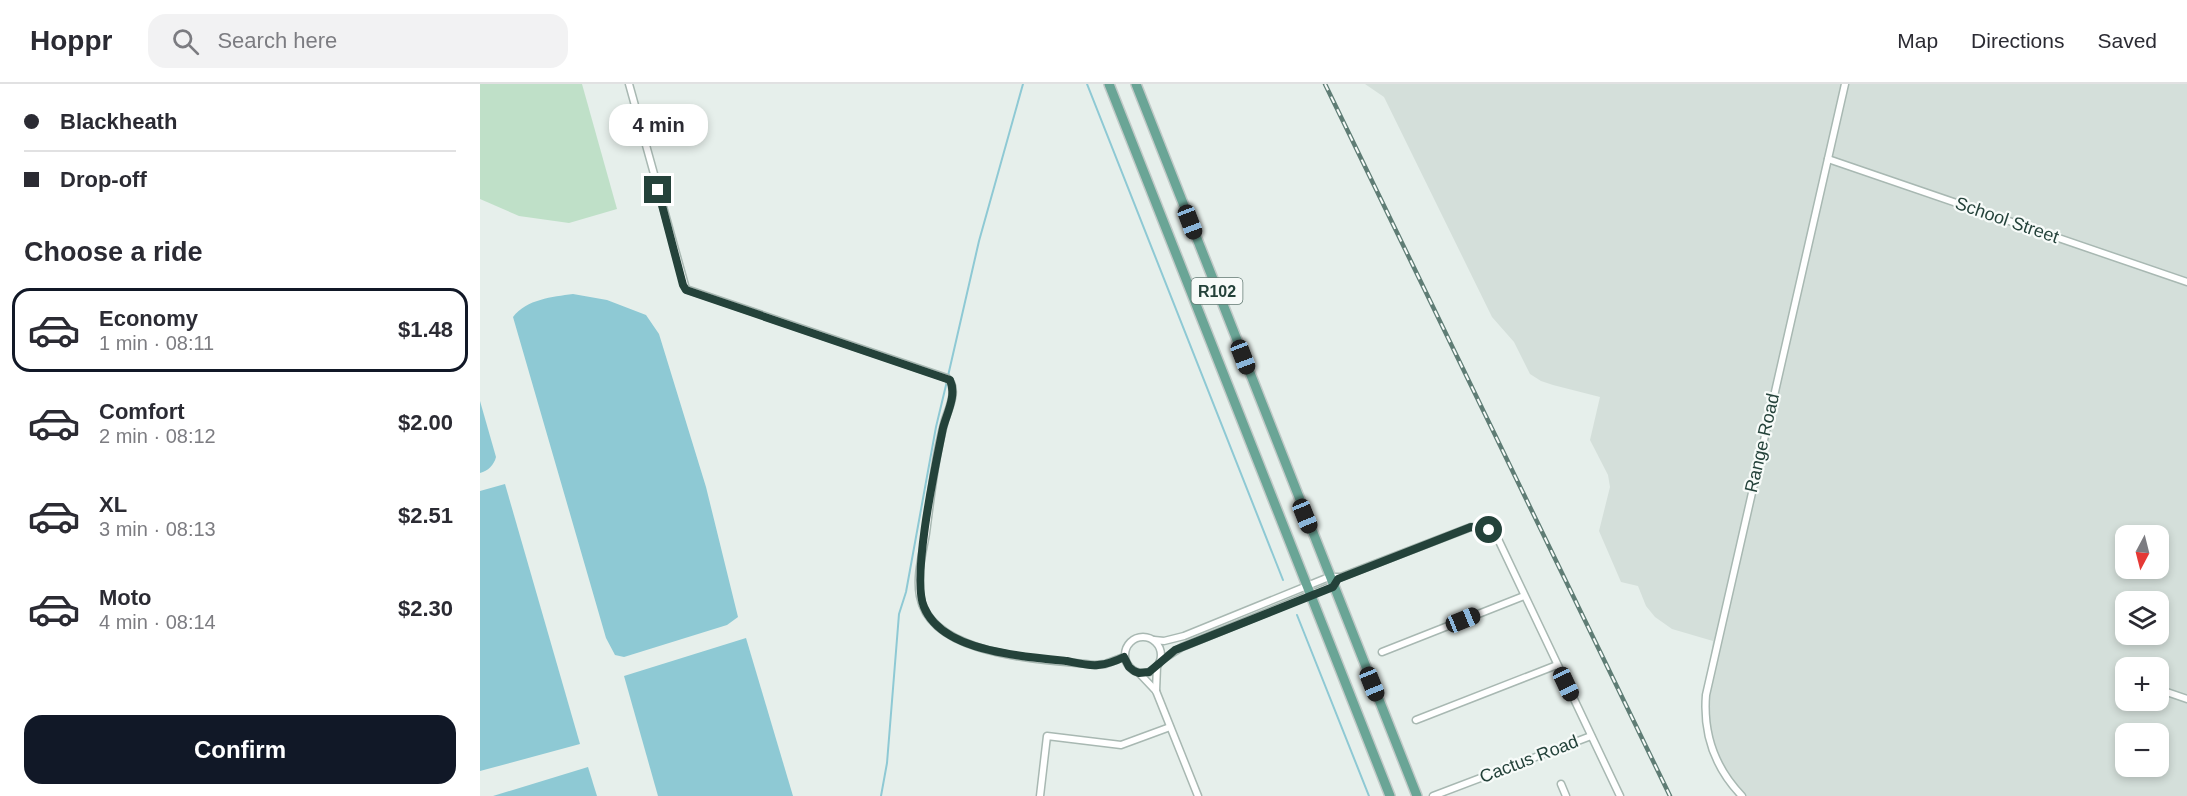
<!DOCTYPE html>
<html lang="en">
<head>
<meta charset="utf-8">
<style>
  :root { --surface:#fff; --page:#f2f2f3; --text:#2b2b33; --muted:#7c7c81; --line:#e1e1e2; --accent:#111827 }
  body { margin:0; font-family:Arial,sans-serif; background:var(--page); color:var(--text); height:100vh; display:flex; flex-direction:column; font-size:22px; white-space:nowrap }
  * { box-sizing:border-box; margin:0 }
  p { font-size:20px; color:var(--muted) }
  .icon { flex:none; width:33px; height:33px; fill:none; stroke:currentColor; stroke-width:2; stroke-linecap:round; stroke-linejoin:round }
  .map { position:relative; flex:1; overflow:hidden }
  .side { display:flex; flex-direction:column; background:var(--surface); width:480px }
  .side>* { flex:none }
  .top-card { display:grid; align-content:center; height:132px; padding:0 24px; background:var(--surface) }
  .needle { width:39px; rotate:187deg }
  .fabs { position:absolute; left:1635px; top:441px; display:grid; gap:12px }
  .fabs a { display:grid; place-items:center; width:54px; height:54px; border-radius:12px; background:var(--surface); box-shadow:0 3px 9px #0003; font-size:30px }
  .end { position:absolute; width:27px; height:27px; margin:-14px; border:8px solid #24423a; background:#fff; box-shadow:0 0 0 3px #fff }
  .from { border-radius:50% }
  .bubble { position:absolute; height:42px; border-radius:18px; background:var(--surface); box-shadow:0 3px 9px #0003; font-size:20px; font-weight:800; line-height:42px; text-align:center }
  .car { position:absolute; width:18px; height:36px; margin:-18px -9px; border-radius:8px; box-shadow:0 0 4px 2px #0007; background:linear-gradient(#222 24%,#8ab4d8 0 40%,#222 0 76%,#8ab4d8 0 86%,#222 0) }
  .top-card b { display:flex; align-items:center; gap:21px; height:57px; font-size:22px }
  .top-card b+b { border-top:2px solid var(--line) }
  .top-card i { width:15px; height:15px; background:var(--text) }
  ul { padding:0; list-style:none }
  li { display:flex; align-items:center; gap:18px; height:84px; margin:0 12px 9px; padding:0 12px; border:3px solid transparent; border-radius:18px }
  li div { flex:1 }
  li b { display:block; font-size:22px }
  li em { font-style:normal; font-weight:800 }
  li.current { border-color:var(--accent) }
  li>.icon { width:54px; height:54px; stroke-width:1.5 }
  h2 { padding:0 24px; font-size:27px; line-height:72px }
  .primary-button { display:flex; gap:12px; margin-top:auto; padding:12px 24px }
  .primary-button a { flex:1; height:69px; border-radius:18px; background:var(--accent); color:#fff; font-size:24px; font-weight:800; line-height:69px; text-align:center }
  header { display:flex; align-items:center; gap:36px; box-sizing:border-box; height:84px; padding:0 30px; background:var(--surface); border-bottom:2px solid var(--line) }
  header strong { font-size:28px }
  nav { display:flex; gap:33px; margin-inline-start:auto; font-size:21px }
  .search { width:420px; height:54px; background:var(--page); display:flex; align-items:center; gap:15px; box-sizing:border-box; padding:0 21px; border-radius:18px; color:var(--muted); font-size:22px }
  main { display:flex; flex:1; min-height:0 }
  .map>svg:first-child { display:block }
</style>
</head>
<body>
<header>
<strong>Hoppr</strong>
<div class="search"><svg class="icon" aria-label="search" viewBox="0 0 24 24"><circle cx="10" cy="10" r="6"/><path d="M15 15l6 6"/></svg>Search here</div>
<nav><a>Map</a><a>Directions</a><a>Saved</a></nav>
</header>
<main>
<section class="side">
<div class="top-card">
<b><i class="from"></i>Blackheath</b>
<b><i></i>Drop-off</b>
</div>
<h2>Choose a ride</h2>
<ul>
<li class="current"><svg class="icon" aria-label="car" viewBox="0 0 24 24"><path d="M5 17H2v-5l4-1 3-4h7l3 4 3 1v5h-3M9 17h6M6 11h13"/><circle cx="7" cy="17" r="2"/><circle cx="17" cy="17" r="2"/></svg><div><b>Economy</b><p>1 min · 08:11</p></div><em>$1.48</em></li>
<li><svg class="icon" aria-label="car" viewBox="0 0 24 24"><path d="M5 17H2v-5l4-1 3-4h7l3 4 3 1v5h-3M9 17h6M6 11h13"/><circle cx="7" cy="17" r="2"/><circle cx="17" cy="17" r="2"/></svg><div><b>Comfort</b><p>2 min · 08:12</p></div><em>$2.00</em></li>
<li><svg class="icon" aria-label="car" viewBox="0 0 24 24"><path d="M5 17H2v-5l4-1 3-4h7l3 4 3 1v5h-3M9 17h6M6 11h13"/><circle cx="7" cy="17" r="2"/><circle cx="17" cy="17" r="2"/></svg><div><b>XL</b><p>3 min · 08:13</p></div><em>$2.51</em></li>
<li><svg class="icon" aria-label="car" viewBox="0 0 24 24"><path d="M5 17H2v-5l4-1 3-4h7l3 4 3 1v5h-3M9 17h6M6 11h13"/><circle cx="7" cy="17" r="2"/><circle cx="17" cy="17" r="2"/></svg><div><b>Moto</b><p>4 min · 08:14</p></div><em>$2.30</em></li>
</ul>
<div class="primary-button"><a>Confirm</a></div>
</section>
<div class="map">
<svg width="1707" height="712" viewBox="0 0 1707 712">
  <rect width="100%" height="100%" fill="#e6efeb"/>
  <!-- built -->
  <path fill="#d4dfda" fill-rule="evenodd" d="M885,0H1707V712H1261L1235,674L1225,611L1233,557L1192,545L1175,533L1166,522L1158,502L1141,498L1119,447L1130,403L1128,391L1110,356L1120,313L1073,301L1061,297L1050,290L1034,258L1012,233L904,13ZM1646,452H1678V484H1646ZM1646,518H1678V550H1646ZM1646,584H1678V616H1646ZM1646,650H1678V682H1646Z"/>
  <!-- green -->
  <path fill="#bfe0c8" d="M0,0H102L137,125L89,139L39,132L0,115Z"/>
  <!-- water -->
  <g fill="#8ec9d4">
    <path d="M93,210L127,216L166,231L179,250L226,403L258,533L247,541L144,573L135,571L126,554L33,233C47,215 72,213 93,210Z"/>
    <path d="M0,317L16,373C14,381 8,387 0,389Z"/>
    <path d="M25,400L100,660L0,687V407Z"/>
    <path d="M266,554L313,712H178L144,592Z"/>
    <path d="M108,683L117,712H13Z"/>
  </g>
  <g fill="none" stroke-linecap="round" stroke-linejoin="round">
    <!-- stream -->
    <g stroke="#8ec9d4" stroke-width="2">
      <path d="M607,0L803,496"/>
      <path d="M468,292L499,157L543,0"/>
      <path d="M817,531L889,712"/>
      <path d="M401,712L407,679L419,530L426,508L456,343L467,297"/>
    </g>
    <!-- street casing -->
    <g stroke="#a8b8b2" stroke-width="9">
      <g id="street">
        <path d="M149,0L206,205L467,294C479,304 469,324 465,336C455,373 451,411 446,449C443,468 436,492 440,512C451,574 567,575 615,581L625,580L644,573"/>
        <path d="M1348,75L1707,198"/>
        <circle cx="663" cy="571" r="18"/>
        <path d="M674,556L684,557L704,552L849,493H861L991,443L1005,444L1018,455L1140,712"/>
        <path d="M902,568L1044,512"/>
        <path d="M680,577L702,563L854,501"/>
        <path d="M659,589L676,607L718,712"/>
        <path d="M1678,605L1707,615"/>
        <path d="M676,607L677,582"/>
        <path d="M936,636L1077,581"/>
        <path d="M1081,700L1086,712"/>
        <path d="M560,712L567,652L641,661L690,643"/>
        <path d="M953,712L1111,652"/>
        <path d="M1262,712C1235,684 1223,649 1226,611L1365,0"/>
      </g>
    </g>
    <!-- primary casing -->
    <g stroke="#c2cac8" stroke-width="12">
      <g id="primary">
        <path d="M629,0L910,712"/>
        <path d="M656,0L937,712"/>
      </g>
    </g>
    <!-- street -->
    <use href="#street" stroke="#fff" stroke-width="6"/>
    <!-- primary -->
    <use href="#primary" stroke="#6aa596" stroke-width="9"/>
    <!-- rail casing -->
    <g stroke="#5f7d75" stroke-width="4.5">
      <path id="rail" d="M845,0L1190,712"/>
    </g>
    <!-- rail -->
    <use href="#rail" stroke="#f7fbf9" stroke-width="2" stroke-dasharray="7" stroke-linecap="butt"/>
  </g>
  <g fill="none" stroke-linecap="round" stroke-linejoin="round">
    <!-- route -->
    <path stroke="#24423a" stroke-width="8" d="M178,106L203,201L206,206L470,296C477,311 467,329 463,344C456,379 431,494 444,523C456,553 495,564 524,569C544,573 566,575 587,577C597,579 608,582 618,581C628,580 636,577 644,573L649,583L654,587L659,589L669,588L695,566L853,503L858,495L991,443L1009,446"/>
  </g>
  <g text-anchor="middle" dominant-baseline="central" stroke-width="4.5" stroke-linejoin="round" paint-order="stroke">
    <!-- shield labels -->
    <rect fill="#f7fbf9" stroke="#637a73" stroke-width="1.5" x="711.5" y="194" width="51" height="26" rx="4.5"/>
    <g font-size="16" font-weight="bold" fill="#24423a">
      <text x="737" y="207">R102</text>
    </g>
    <!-- street labels -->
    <g font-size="18" fill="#24423a" stroke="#f7fbf9">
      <text transform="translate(1527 136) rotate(19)">School Street</text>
      <text transform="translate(1282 359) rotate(-77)">Range Road</text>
      <text transform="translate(1049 675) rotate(-21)">Cactus Road</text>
    </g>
  </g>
</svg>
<div class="fabs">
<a><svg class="needle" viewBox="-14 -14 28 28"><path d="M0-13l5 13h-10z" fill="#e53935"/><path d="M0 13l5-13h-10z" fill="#7c7c81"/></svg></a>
<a><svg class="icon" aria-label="layers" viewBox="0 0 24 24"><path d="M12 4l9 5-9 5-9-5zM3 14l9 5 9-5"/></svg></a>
<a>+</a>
<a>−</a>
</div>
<i class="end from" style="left:1009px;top:446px"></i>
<i class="end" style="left:178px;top:106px"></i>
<div class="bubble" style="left:129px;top:20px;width:99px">4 min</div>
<i class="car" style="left:710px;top:138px;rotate:159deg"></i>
<i class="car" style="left:763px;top:273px;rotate:159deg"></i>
<i class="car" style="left:825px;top:432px;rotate:158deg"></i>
<i class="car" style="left:983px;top:536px;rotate:68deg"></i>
<i class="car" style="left:892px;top:600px;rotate:158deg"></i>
<i class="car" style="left:1086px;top:600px;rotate:155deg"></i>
</div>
</main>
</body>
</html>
